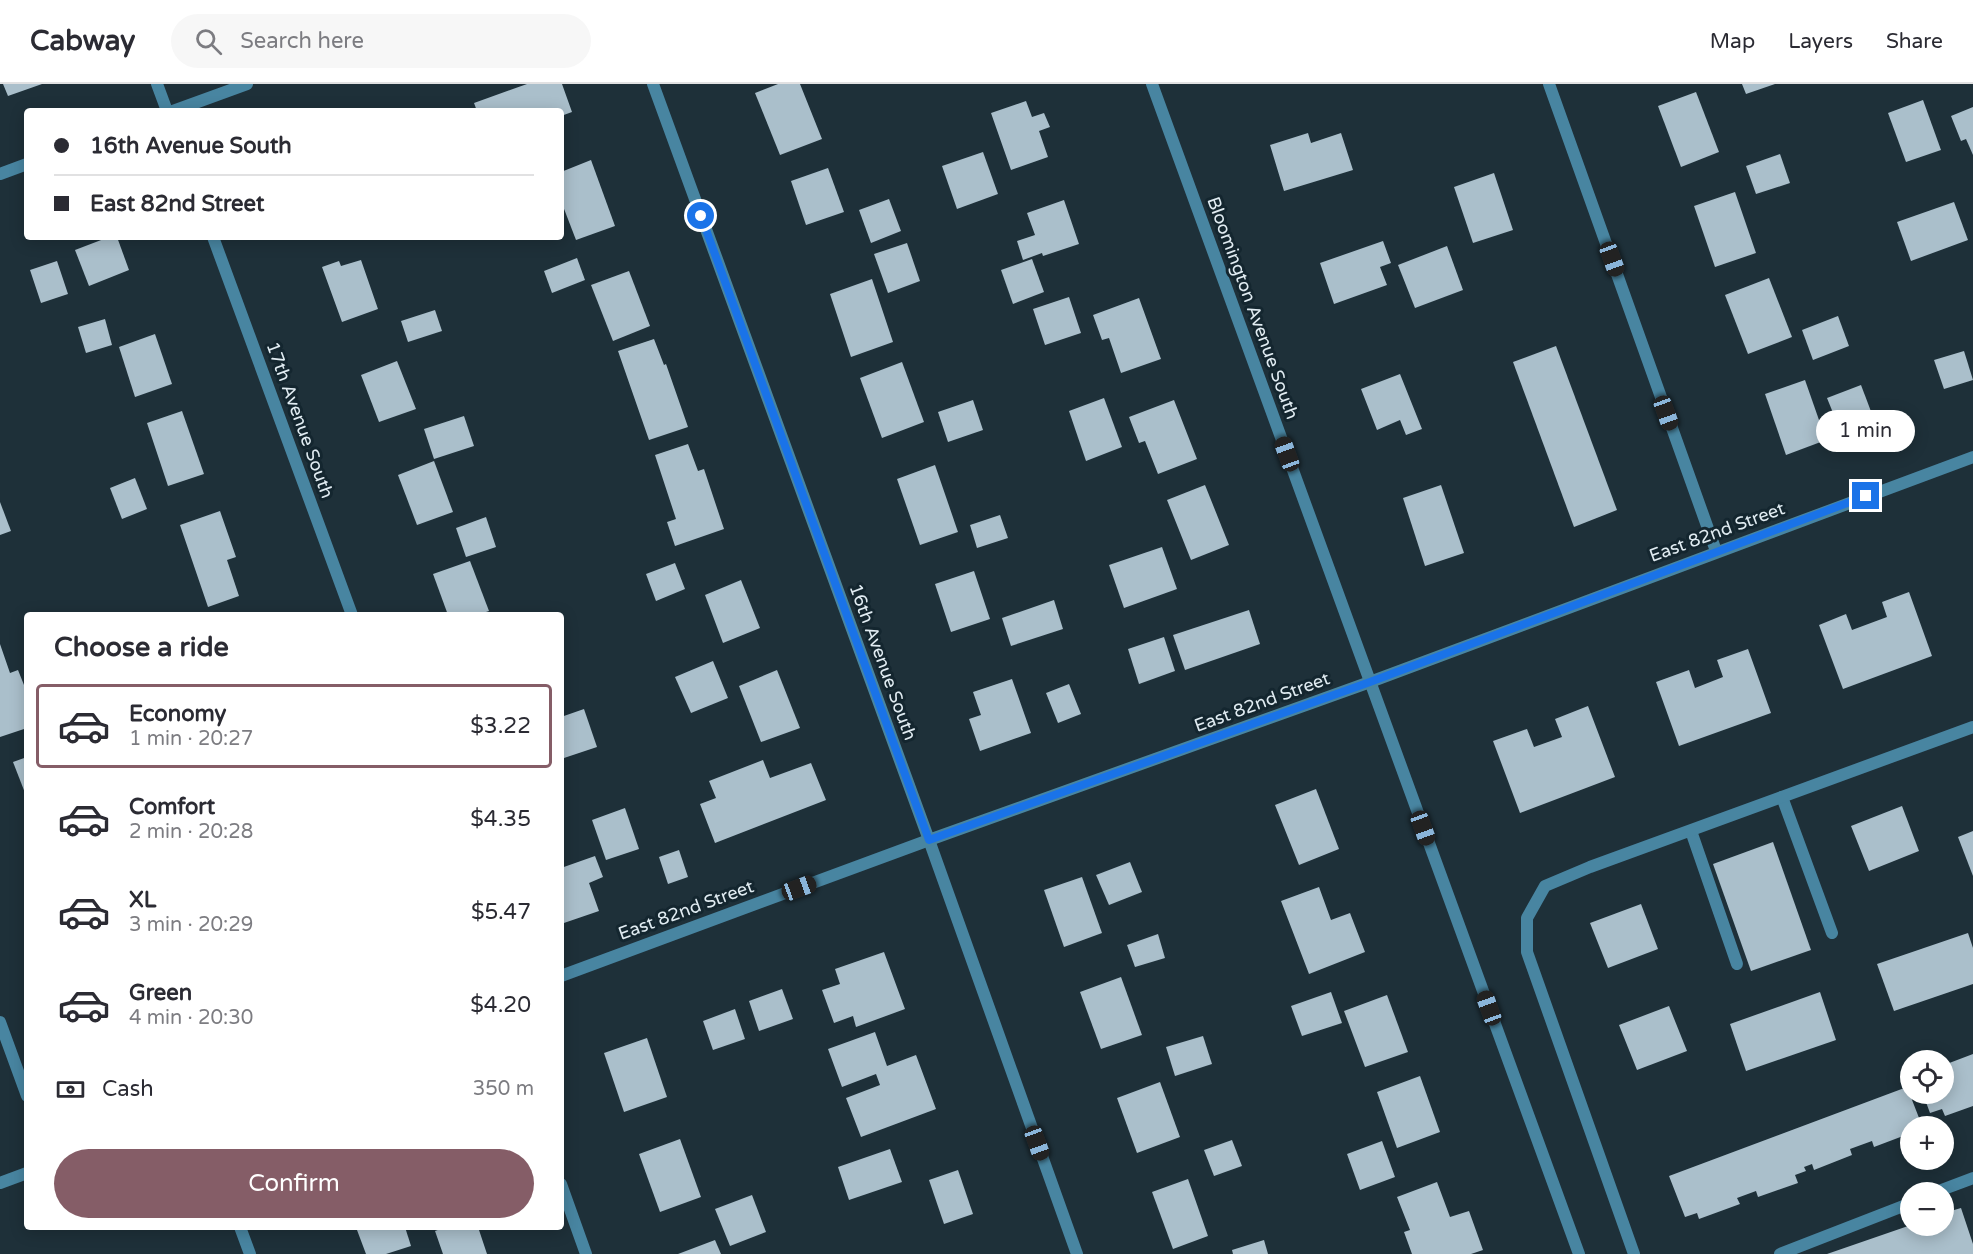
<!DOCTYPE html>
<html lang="en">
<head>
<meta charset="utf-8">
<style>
  :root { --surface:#fff; --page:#f7f7f7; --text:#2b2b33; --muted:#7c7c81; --line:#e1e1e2; --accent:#855d67 }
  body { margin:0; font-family:"Varela Round",sans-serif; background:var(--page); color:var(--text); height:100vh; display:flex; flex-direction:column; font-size:22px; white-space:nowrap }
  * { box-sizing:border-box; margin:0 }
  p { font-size:20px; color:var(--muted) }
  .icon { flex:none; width:33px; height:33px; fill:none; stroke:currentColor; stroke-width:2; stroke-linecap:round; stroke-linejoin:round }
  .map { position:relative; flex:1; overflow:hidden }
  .side { position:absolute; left:24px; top:528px; width:540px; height:618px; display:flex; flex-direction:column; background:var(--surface); border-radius:6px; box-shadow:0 3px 15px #0003 }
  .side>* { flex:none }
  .banner { position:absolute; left:24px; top:24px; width:540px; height:132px; border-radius:6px; box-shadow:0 3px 15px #0003; display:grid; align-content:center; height:132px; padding:0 30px; background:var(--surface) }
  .buttons { position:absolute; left:1900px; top:966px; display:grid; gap:12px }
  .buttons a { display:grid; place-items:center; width:54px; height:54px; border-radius:50%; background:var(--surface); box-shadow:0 3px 15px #0003; font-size:30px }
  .end { position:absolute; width:27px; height:27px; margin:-14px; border:8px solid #1a73e8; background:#fff; box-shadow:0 0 0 3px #fff }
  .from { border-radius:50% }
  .bubble { position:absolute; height:42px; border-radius:21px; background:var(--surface); box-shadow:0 3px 15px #0003; font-size:20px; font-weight:600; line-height:42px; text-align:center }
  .car { position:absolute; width:18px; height:36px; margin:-18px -9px; border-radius:8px; box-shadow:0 0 4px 2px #0007; background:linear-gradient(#222 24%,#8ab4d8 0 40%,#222 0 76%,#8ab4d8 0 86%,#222 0) }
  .banner b { display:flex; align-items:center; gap:21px; height:57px; font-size:22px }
  .banner b+b { border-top:2px solid var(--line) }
  .banner i { width:15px; height:15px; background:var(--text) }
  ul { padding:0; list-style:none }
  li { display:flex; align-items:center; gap:18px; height:84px; margin:0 12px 9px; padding:0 18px; border:3px solid transparent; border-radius:6px }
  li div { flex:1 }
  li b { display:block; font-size:22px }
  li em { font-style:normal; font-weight:600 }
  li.current { border-color:var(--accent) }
  li>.icon { width:54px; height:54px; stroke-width:1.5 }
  h2 { padding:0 30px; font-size:27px; line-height:72px }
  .pay { display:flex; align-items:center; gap:15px; height:66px; padding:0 30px; font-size:22px }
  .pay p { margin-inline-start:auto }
  .action { display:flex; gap:12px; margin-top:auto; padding:12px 30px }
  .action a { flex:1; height:69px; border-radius:36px; background:var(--accent); color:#fff; font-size:24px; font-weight:600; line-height:69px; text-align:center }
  header { display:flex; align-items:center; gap:36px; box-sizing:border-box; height:84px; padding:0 30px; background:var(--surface); border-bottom:2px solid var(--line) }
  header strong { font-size:28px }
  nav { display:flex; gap:33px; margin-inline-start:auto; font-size:21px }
  .search { width:420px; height:54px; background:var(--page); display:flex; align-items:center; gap:15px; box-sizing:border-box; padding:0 21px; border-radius:33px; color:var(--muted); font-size:22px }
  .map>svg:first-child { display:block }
</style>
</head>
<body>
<header>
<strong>Cabway</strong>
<div class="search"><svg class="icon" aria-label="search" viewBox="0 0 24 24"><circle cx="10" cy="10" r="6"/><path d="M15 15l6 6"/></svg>Search here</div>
<nav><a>Map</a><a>Layers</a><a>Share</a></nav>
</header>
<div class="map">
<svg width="1973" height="1170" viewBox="0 0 1973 1170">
  <rect width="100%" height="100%" fill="#1e3039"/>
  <!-- building -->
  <g fill="#aabfcb">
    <path d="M3,0H42L8,12Z"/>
    <path d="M527,0H562L572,28L561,32V27H477L474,19Z"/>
    <path d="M778,0H800L822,55L780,71L755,9Z"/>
    <path d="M1742,0H1775L1746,10Z"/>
    <path d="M1696,8L1719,68L1681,83L1658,22Z"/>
    <path d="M1923,16L1941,66L1906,78L1888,29Z"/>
    <path d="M1026,17L1032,33L1044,29L1050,43L1039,47L1048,73L1011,86L991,29Z"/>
    <path d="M1973,23V71L1966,55L1961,57L1951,32Z"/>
    <path d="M1308,49L1311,59L1341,49L1353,86L1284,107L1270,61Z"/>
    <path d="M983,68L998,110L957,125L942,82Z"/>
    <path d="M1780,70L1790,99L1756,110L1746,82Z"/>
    <path d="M591,76L615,142L576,156L561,117V88Z"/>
    <path d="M828,84L844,128L806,141L791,97Z"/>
    <path d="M1494,89L1513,146L1473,159L1454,103Z"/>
    <path d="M1735,108L1756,169L1715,183L1694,122Z"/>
    <path d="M889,115L901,147L871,159L859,126Z"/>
    <path d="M1064,116L1079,160L1043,172L1042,169L1023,176L1017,157L1035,151L1027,129Z"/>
    <path d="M1954,118L1968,156L1911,177L1897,138Z"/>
    <path d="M109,153H117L129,186L89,202L75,166Z"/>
    <path d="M1383,157L1391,179L1380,183L1387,201L1334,220L1320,179Z"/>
    <path d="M907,159L920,197L888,209L874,170Z"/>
    <path d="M1447,162L1463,206L1415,224L1398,181Z"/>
    <path d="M577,174L585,196L552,209L544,187Z"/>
    <path d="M1032,175L1044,208L1013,220L1001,186Z"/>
    <path d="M361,176L378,225L342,238L322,183L339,177L341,182Z"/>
    <path d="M57,177L68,210L41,219L30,186Z"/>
    <path d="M629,187L650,242L613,257L591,201Z"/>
    <path d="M1769,194L1792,253L1748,270L1725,211Z"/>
    <path d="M872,195L893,258L851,273L830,210Z"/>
    <path d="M1069,213L1081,249L1045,261L1033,225Z"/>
    <path d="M1139,214L1161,275L1121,289L1109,254L1102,256L1093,231Z"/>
    <path d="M435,226L442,247L408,258L401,237Z"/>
    <path d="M1838,232L1849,262L1813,276L1802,246Z"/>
    <path d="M105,235L112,261L86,269L78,243Z"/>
    <path d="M155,250L172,300L135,313L119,263Z"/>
    <path d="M654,255L664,281L666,280L688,343L649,356L618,267Z"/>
    <path d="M1556,262L1617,426L1574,443L1513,278Z"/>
    <path d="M1964,267L1973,296L1944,305L1934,276Z"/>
    <path d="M397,277L416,325L379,338L361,291Z"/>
    <path d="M902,278L924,338L882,354L860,294Z"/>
    <path d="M1400,290L1422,345L1406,351L1400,336L1377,346L1361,305Z"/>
    <path d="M1805,296L1826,356L1786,371L1765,310Z"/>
    <path d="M1861,301L1875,338L1842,351L1827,314Z"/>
    <path d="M1104,314L1122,363L1086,377L1069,327Z"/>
    <path d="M973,316L983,346L948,358L938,328Z"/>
    <path d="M1174,316L1197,375L1158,390L1145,357L1139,359L1129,333Z"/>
    <path d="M182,327L204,390L168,402L147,339Z"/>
    <path d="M464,332L474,362L434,375L424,345Z"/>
    <path d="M688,360L698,387L704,385L724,445L675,462L667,438L676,435L655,371Z"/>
    <path d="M434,377L453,428L417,441L398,391Z"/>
    <path d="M935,381L958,448L920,461L897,395Z"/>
    <path d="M135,394L147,425L122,435L110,404Z"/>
    <path d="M1205,401L1229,461L1191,476L1167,416Z"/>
    <path d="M1441,401L1464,469L1425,482L1403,414Z"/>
    <path d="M0,418L11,447L0,451Z"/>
    <path d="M220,427L236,473L227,476L239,512L208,523L180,441Z"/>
    <path d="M1000,431L1008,454L977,464L970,441Z"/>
    <path d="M486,433L496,463L466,473L456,444Z"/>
    <path d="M1162,463L1177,505L1124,524L1109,481Z"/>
    <path d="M470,477L489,527L477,531H448L433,490Z"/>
    <path d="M675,479L685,505L656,517L646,490Z"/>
    <path d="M974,487L990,535L951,548L935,500Z"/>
    <path d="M741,496L760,544L723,559L705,511Z"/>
    <path d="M1909,508L1932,572L1843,605L1819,541L1846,530L1852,546L1887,533L1882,518Z"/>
    <path d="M1054,516L1063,545L1011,562L1002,534Z"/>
    <path d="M1249,526L1260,560L1185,586L1173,551Z"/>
    <path d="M1164,553L1175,587L1139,600L1128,565Z"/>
    <path d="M0,560L10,589L18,586L24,601L27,600V644L0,653Z"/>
    <path d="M1748,565L1771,629L1679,662L1656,598L1689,586L1695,604L1723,593L1717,576Z"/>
    <path d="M713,577L728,614L691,629L675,593Z"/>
    <path d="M777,586L800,644L761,658L739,602Z"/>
    <path d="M1012,595L1031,649L980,667L969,635L981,631L973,608Z"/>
    <path d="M1069,600L1081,630L1058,639L1046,609Z"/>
    <path d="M1588,622L1615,693L1520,729L1493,657L1527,645L1534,663L1562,653L1555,635Z"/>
    <path d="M584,625L597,663L564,674L561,664V633Z"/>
    <path d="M27,673V714L13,678Z"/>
    <path d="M763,676L770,694L811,679L826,716L715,759L700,720L716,714L709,697Z"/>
    <path d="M1316,705L1339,765L1299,781L1275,721Z"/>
    <path d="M1902,722L1919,767L1869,787L1851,742Z"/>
    <path d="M625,724L639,765L606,776L592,736Z"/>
    <path d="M1973,747V792L1958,753Z"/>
    <path d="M1773,758L1811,866L1751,887L1713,780Z"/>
    <path d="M679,766L688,793L668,800L659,773Z"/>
    <path d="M595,772L603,793L589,799L599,827L561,840V784Z"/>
    <path d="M1130,778L1142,808L1109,821L1096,791Z"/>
    <path d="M1082,793L1102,849L1064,863L1044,806Z"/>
    <path d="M1319,803L1331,836L1350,829L1365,868L1309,890L1281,817Z"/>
    <path d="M1641,820L1658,865L1608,884L1590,839Z"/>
    <path d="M1968,849L1973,864V900L1894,927L1877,880Z"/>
    <path d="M1158,850L1165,874L1135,883L1127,861Z"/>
    <path d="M884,868L905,925L856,943L853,932L834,939L822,906L840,900L835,885Z"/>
    <path d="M1121,893L1142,951L1101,965L1080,908Z"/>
    <path d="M782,905L793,935L759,947L749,917Z"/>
    <path d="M1331,908L1342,939L1302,952L1291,922Z"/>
    <path d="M1820,908L1836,956L1746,987L1730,940Z"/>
    <path d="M1387,911L1408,968L1365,983L1344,927Z"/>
    <path d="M1669,922L1687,967L1637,986L1619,941Z"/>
    <path d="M735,925L745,955L713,966L703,937Z"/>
    <path d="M875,948L887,982L916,971L936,1025L861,1053L846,1014L880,1001L876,990L842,1003L828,965Z"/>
    <path d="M1203,952L1212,980L1175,992L1166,963Z"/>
    <path d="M647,954L667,1013L624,1028L604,969Z"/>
    <path d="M1973,970V1022L1945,1032L1942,1025L1930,1029L1923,1010H1944V981Z"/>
    <path d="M1420,992L1440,1048L1397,1064L1377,1008Z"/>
    <path d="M1160,998L1180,1053L1137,1069L1117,1014Z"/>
    <path d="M1907,1003L1921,1039L1909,1043L1911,1049L1874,1063L1872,1057L1850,1065L1852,1071L1814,1086L1812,1080L1804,1083L1806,1087L1795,1091L1798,1099L1758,1113L1756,1107L1737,1114L1740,1120L1699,1135L1697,1129L1685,1133L1669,1092Z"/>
    <path d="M680,1055L701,1113L660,1128L639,1070Z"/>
    <path d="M1232,1056L1242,1082L1214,1092L1204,1066Z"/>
    <path d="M1382,1057L1395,1093L1360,1106L1347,1070Z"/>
    <path d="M890,1065L902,1098L849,1116L838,1083Z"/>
    <path d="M958,1086L973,1130L944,1140L929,1096Z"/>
    <path d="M1188,1095L1208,1152L1173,1165L1152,1108Z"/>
    <path d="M1437,1098L1450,1133L1469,1127L1483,1166L1471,1170H1412L1404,1148L1410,1146L1397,1113Z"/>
    <path d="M752,1111L766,1148L730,1162L715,1125Z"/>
    <path d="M1961,1124L1973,1160V1170H1827L1911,1141L1944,1142V1129Z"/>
    <path d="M367,1143H405L411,1162L386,1170H366L357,1146Z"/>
    <path d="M446,1143H478L487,1170H443L435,1147Z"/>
    <path d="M715,1156L721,1170H678Z"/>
    <path d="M1264,1156L1268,1170H1233L1232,1166Z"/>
  </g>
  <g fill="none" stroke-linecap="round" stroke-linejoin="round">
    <!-- service -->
    <g stroke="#4885a1" stroke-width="12">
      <path d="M1782,713L1832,849"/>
      <path d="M1691,747L1737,880"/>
      <path d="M1936,1108L1973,1094"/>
      <path d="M240,1143L250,1170"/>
      <path d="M1634,1170L1527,868V834L1545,802L1590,783L1973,643"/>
      <path d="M1780,1170L1911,1119"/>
    </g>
    <!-- minor -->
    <g stroke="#4885a1" stroke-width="12">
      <path d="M157,0L167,27"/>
      <path d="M653,0L929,756L1077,1170"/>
      <path d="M1152,0L1579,1170"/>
      <path d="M1549,0L1716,467"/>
      <path d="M173,27L247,0"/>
      <path d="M0,90L27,80"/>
      <path d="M213,153L352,531"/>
      <path d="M0,938L27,1012"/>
      <path d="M561,1100L586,1170"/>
    </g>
    <!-- tertiary -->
    <g stroke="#4885a1" stroke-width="12">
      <path d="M561,892L929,756L1370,598L1973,373"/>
      <path d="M0,1099L27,1089"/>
    </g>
  </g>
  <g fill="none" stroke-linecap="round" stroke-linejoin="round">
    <!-- route -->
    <path stroke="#1a73e8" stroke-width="8" d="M701,132L929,756L1370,598L1866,412"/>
  </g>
  <g text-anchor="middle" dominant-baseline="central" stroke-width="6" stroke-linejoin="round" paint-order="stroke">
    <!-- street labels -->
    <g font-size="18" fill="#e1ecf2" stroke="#14262f">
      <text transform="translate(1253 224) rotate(70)">Bloomington Avenue South</text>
      <text transform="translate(300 336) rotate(70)">17th Avenue South</text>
      <text transform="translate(1717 448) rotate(-20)">East 82nd Street</text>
      <text transform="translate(883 578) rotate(70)">16th Avenue South</text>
      <text transform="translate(1262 618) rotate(-20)">East 82nd Street</text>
      <text transform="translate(686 826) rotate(-20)">East 82nd Street</text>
    </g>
  </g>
</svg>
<div class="buttons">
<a><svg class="icon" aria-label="locate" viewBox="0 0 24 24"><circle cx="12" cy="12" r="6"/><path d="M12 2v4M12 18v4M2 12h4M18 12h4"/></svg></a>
<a>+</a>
<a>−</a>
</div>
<i class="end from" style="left:701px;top:132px"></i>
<i class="end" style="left:1866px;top:412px"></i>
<div class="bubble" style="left:1816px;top:326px;width:99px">1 min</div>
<i class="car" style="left:1612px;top:175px;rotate:160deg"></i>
<i class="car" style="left:1666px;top:329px;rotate:160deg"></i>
<i class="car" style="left:1287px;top:370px;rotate:340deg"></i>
<i class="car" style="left:1423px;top:744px;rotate:160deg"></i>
<i class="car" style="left:799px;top:804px;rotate:70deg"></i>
<i class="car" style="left:1489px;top:924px;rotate:340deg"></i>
<i class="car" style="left:1037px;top:1059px;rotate:160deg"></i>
<div class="banner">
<b><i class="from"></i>16th Avenue South</b>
<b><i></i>East 82nd Street</b>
</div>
<section class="side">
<h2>Choose a ride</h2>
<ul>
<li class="current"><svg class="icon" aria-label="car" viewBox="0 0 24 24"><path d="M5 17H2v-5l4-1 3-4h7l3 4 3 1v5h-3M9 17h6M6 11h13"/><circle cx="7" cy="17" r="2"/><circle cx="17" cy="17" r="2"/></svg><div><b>Economy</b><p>1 min · 20:27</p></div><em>$3.22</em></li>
<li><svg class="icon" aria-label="car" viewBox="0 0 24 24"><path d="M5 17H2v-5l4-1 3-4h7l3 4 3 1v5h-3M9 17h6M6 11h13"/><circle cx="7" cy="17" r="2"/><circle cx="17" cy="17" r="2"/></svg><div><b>Comfort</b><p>2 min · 20:28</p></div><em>$4.35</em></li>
<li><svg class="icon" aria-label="car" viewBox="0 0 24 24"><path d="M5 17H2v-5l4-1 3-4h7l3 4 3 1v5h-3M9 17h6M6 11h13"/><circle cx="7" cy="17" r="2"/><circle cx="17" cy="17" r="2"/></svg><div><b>XL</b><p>3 min · 20:29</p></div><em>$5.47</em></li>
<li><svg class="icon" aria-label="car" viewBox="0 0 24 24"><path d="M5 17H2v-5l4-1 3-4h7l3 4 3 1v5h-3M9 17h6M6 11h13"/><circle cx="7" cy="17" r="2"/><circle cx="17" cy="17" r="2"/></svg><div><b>Green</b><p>4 min · 20:30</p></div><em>$4.20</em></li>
</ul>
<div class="pay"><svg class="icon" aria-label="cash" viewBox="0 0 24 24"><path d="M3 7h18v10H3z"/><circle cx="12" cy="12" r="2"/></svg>Cash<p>350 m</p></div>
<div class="action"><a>Confirm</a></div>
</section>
</div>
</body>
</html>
